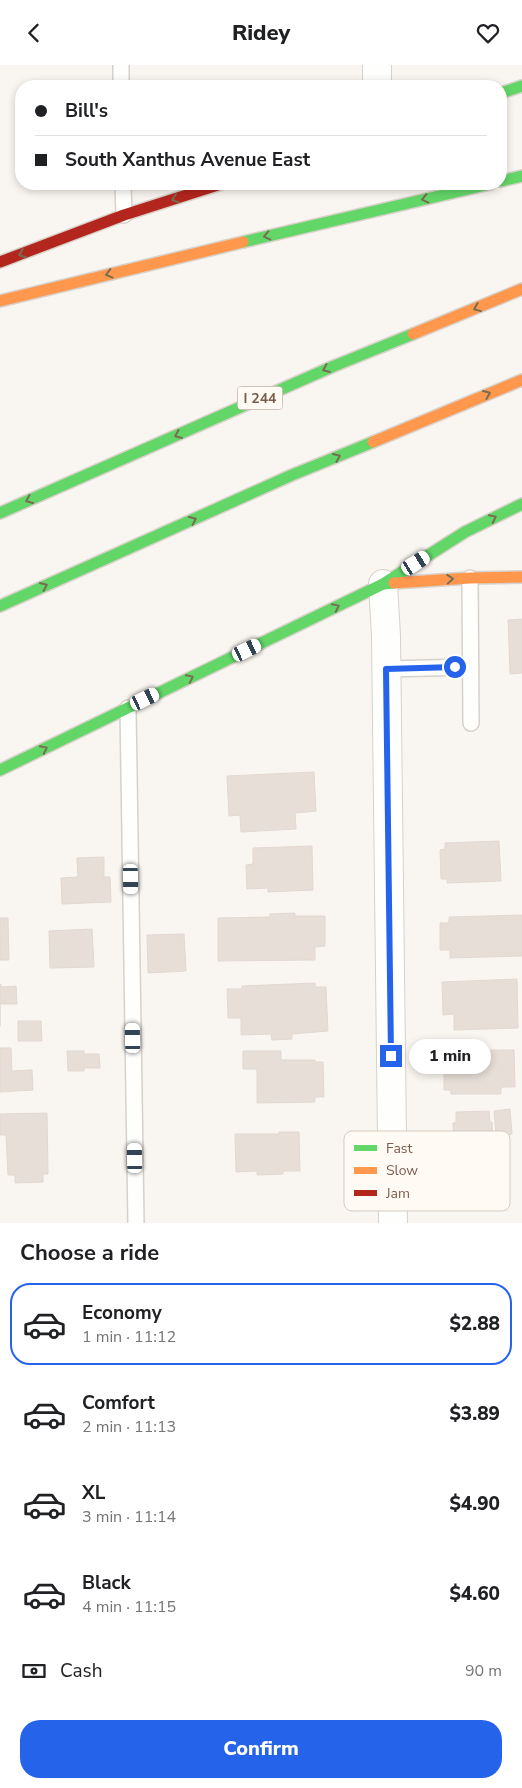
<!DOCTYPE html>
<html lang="en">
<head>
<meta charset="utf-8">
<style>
  :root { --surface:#fff; --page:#f6f6f6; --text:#202124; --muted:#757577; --line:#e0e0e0; --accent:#2563eb }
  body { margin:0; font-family:"Nunito Sans",sans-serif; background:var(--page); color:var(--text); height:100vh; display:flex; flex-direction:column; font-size:19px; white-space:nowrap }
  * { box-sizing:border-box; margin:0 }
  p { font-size:16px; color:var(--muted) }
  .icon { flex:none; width:28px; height:28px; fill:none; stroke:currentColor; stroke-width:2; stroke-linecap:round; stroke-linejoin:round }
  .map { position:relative; height:1158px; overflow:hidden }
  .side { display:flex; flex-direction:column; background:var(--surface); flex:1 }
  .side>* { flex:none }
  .banner { position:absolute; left:15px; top:15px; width:492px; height:110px; border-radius:20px; box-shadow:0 2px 8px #0003; display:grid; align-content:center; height:110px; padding:0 20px; background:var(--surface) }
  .end { position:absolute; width:22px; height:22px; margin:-11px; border:6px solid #2563eb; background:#fff; box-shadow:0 0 0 2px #fff }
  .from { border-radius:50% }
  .bubble { position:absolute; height:35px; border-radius:18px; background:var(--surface); box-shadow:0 2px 8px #0003; font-size:16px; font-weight:800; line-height:35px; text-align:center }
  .car { position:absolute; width:15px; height:30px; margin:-15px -8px; border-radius:6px; box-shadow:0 0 4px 1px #0007; background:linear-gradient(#fff 24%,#345 0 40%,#fff 0 76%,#345 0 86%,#fff 0) }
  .banner b { display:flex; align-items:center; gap:18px; height:48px; font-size:19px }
  .banner b+b { border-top:1px solid var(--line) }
  .banner i { width:12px; height:12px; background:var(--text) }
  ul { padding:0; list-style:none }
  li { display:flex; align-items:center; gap:15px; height:82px; margin:0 10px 8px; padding:0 10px; border:2px solid transparent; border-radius:20px }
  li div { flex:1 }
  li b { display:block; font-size:19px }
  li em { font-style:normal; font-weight:800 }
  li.current { border-color:var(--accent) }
  li>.icon { width:45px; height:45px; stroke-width:1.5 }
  h2 { padding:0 20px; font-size:22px; line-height:60px }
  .pay { display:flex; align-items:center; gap:12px; height:55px; padding:0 20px; font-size:19px }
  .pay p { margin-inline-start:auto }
  .primary-button { display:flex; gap:10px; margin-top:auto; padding:10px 20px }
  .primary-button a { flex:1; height:58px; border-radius:20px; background:var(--accent); color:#fff; font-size:20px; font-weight:800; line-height:58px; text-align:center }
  header { display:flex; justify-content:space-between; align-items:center; height:65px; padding:0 20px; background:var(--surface); font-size:22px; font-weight:800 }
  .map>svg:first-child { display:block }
</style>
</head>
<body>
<header><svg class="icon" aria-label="back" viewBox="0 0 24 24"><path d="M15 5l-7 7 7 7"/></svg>Ridey<svg class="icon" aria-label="heart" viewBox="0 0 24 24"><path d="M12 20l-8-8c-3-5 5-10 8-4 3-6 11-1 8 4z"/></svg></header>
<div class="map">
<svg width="522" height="1158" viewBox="0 0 522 1158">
  <rect width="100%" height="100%" fill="#f9f5f0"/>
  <!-- building -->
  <g fill="#e6ded7" stroke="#e2d8d2">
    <path d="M522,554V608L510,609L508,555Z"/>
    <path d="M314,707L316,746L295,748L296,764L241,767L240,750L229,751L227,711Z"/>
    <path d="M499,776L501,816L447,818V814H441L440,785L445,784V778Z"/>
    <path d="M312,781L313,825L268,827V823L247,824L246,800L253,799V783Z"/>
    <path d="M104,792V812H110L111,837L62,839L61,813L78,812L77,793Z"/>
    <path d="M295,848V851H325V881L315,882V895L218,896V853L270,852V849Z"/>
    <path d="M522,850V891L450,893V885H440V858H449V852Z"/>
    <path d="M0,853H8L9,895H0Z"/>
    <path d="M92,864L94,902L50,903L49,866Z"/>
    <path d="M184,869L186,906L148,908L147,870Z"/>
    <path d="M517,914L518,963L454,965V949L443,950L442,917Z"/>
    <path d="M315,918V922H326L328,966L292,969V974L272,975L271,969L241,970V953H228L227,924H242V921Z"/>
    <path d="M1,919V922L16,921L17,939H0V961V920Z"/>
    <path d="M18,956H41L42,976H18Z"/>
    <path d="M0,983H11L12,1006L32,1005L33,1025L0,1027Z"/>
    <path d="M500,985H514L515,1022H501V1029H451V1025H444V989H451V986Z"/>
    <path d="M67,986H84V989H99L100,1003H84V1006H68Z"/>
    <path d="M243,986H281V995H315V997H323L324,1032H315V1037L257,1038V1004H243Z"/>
    <path d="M510,1044L512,1069L496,1070L494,1046Z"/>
    <path d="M489,1046L490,1057H492L494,1103H492V1112L457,1113V1106H455L453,1058H456V1047Z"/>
    <path d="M47,1048L48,1109H43V1117L15,1118V1110H8L6,1070H0V1049Z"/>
    <path d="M279,1067H299L300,1106H283V1109L257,1110V1106L236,1107L235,1069H279Z"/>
  </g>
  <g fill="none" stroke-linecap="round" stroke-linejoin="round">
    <!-- lane casing -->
    <g stroke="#d7d1cb" stroke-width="18">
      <g id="lane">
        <path d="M121,0V21"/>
        <path d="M123,119L124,150"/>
        <path d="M470,513L471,658"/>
        <path d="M386,604L471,602"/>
        <path d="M128,643L136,1158"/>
      </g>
    </g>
    <!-- street casing -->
    <g stroke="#d7d1cb" stroke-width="30">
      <g id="street">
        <path d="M377,0V21"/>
        <path d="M383,519L386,571L393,1158"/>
      </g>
    </g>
    <!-- fast casing -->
    <g stroke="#d9d2cb" stroke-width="14">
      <g id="fast">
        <path d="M501,28L522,21"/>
        <path d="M501,116L522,111"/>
        <path d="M243,177L490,119"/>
        <path d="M0,448L334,301L413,269"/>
        <path d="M383,519L465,467L522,439"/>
        <path d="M0,541L292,410L373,377"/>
        <path d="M0,705L383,519L394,518"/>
      </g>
    </g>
    <!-- slow casing -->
    <g stroke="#d9d2cb" stroke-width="14">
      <g id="slow">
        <path d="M0,236L243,177"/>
        <path d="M413,269L522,224"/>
        <path d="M373,377L522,315"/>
        <path d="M394,518L470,513L522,512"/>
      </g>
    </g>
    <!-- jam casing -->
    <g stroke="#d9d2cb" stroke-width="14">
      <path id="jam" d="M0,197L124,150L221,119"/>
    </g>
    <!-- lane -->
    <use href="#lane" stroke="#fefefd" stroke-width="15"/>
    <!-- street -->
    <use href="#street" stroke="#fefefd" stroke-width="28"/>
    <!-- fast -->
    <use href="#fast" stroke="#63d668" stroke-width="11"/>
    <!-- slow -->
    <use href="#slow" stroke="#ff974d" stroke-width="11"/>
    <!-- jam -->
    <use href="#jam" stroke="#b3261e" stroke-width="11"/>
  </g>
  <!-- one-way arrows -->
  <defs><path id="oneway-chevron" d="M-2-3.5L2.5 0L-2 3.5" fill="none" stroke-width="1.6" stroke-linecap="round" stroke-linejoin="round" transform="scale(1.25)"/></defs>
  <g stroke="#776e51">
    <use href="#oneway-chevron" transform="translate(175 134) rotate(162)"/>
    <use href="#oneway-chevron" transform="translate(425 134) rotate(167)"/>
    <use href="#oneway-chevron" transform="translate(267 171) rotate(167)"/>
    <use href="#oneway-chevron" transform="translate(22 189) rotate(159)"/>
    <use href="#oneway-chevron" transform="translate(109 209) rotate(166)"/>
    <use href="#oneway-chevron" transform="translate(477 243) rotate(158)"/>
    <use href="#oneway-chevron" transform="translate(326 304) rotate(156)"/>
    <use href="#oneway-chevron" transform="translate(487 329) rotate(-23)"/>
    <use href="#oneway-chevron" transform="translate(178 370) rotate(156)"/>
    <use href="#oneway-chevron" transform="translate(337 392) rotate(-23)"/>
    <use href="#oneway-chevron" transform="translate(29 435) rotate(156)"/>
    <use href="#oneway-chevron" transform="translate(493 453) rotate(-26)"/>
    <use href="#oneway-chevron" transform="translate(193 455) rotate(-24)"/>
    <use href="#oneway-chevron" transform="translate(450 514) rotate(-4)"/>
    <use href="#oneway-chevron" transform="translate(44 521) rotate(-24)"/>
    <use href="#oneway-chevron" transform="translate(336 542) rotate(-26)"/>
    <use href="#oneway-chevron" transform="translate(190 613) rotate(-26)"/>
    <use href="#oneway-chevron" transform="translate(44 684) rotate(-26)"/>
  </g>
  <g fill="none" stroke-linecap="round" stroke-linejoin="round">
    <!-- route -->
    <path stroke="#2563eb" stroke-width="6" d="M391,991L386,604L455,602"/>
  </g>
  <g text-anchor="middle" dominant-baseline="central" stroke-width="4" stroke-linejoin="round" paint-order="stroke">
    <!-- shield labels -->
    <rect fill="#fffaf3" stroke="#a28b7f" stroke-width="1" x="237.5" y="321.5" width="45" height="23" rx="4"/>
    <g font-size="14" font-weight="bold" fill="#7a5c4d">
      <text x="260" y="333">I 244</text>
    </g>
  </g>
  <!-- legend -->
  <rect x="344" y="1066" width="166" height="80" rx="8" fill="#fffaf3" stroke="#d7cbc1" stroke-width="1"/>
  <rect x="354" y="1080" width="23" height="6" fill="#63d668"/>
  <rect x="354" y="1102" width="23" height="7" fill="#ff974d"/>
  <rect x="354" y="1125" width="23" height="6" fill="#b3261e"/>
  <g font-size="14" fill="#7a5c4d">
    <text x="386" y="1088">Fast</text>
    <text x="386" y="1110">Slow</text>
    <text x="386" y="1133">Jam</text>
  </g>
</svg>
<i class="end from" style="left:455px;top:602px"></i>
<i class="end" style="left:391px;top:991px"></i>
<div class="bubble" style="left:409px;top:974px;width:82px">1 min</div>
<i class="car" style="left:416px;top:498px;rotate:57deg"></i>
<i class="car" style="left:247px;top:585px;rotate:64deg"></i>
<i class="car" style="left:145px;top:634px;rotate:64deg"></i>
<i class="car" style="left:131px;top:814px;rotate:179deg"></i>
<i class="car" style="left:133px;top:973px;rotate:359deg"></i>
<i class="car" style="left:135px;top:1093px;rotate:359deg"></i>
<div class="banner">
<b><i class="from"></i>Bill's</b>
<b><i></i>South Xanthus Avenue East</b>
</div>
</div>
<section class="side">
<h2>Choose a ride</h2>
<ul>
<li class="current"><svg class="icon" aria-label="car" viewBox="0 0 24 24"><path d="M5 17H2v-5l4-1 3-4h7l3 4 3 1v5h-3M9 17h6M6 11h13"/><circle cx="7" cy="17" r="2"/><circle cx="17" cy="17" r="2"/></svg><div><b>Economy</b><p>1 min · 11:12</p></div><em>$2.88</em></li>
<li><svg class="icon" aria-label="car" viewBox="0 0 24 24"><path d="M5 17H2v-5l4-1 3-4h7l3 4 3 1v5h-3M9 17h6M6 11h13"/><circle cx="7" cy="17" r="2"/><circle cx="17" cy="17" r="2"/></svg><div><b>Comfort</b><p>2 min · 11:13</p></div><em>$3.89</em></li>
<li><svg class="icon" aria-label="car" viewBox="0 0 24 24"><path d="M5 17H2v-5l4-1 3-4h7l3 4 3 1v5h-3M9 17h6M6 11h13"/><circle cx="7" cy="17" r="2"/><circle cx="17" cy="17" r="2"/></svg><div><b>XL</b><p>3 min · 11:14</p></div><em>$4.90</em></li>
<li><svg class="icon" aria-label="car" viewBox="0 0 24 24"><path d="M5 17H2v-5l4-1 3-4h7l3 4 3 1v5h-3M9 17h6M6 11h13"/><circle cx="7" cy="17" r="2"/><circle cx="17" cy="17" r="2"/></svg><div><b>Black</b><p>4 min · 11:15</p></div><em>$4.60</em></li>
</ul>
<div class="pay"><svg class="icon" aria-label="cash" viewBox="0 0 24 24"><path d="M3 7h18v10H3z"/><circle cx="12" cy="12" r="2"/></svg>Cash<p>90 m</p></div>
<div class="primary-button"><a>Confirm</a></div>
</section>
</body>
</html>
